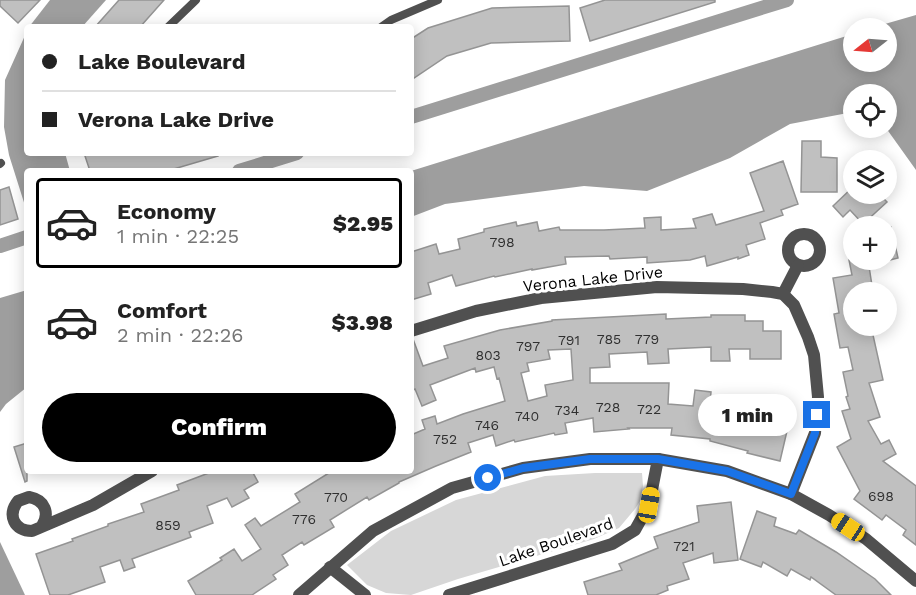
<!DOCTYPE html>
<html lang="en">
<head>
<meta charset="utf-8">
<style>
  :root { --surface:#fff; --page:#f6f6f6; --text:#222; --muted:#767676; --line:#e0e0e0; --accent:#000 }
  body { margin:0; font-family:"Work Sans",sans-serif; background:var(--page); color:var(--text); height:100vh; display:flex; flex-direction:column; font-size:22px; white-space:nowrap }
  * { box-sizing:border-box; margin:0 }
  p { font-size:20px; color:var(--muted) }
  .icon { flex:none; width:33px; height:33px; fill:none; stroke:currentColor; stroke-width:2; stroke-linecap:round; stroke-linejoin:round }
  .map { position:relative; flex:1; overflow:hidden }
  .panel { position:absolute; left:24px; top:168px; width:390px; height:306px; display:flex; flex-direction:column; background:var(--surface); border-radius:6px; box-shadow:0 3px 15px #0003 }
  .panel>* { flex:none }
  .guide { position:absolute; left:24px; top:24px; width:390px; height:132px; border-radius:6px; box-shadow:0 3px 15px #0003; display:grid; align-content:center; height:132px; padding:0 18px; background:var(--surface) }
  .needle { width:39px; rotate:253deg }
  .fabs { position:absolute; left:843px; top:18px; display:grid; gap:12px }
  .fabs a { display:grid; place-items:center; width:54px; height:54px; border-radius:50%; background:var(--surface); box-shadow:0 3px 15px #0003; font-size:30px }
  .end { position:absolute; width:27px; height:27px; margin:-14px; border:8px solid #1a73e8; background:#fff; box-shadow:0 0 0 3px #fff }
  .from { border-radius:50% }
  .bubble { position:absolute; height:42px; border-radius:21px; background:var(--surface); box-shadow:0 3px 15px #0003; font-size:20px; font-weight:800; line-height:42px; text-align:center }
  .car { position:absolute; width:18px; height:36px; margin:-18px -9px; border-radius:8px; box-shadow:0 0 4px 2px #0007; background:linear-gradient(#f5c518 24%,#345 0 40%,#f5c518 0 76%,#345 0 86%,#f5c518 0) }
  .guide b { display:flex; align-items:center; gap:21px; height:57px; font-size:22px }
  .guide b+b { border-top:2px solid var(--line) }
  .guide i { width:15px; height:15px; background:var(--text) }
  ul { padding:10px 0 0; list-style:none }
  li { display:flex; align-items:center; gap:18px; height:90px; margin:0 12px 9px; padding:0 6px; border:3px solid transparent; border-radius:6px }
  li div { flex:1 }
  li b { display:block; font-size:22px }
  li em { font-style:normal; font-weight:800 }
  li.current { border-color:var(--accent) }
  li>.icon { width:54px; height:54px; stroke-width:1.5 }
  .button { display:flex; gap:12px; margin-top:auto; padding:12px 18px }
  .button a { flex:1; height:69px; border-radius:36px; background:var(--accent); color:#fff; font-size:24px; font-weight:800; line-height:69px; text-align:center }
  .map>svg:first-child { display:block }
</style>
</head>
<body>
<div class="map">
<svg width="916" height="595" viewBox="0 0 916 595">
  <rect width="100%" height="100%" fill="#fff"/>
  <!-- green -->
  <path fill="#d7d7d7" d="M595,473H642L643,486L640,501L635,509L619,528L594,539L458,579L411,595L386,593L367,585L347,565L391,531L456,500L545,476Z"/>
  <!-- water -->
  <g fill="#9e9e9e">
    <path d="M50,0H106L82,27H29Z"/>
    <path d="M916,15V170L886,128V94H854L853,112L790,124L730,158L647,191L584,186L445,204L411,217V171L853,34L854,62H886V28H871Z"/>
    <path d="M27,31V153H65L70,171H27V212L9,155L4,127L5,80Z"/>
    <path d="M27,290V387L6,404L0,412V298Z"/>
    <path d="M0,542L25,595H0Z"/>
  </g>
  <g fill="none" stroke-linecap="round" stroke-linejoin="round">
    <!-- canal -->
    <g stroke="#9e9e9e" stroke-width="14">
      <path d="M411,117L787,0"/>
      <path d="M239,171L297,153"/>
      <path d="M0,246L27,237"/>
    </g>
  </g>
  <!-- building -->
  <g fill="#c0c0c0" stroke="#949494" stroke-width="1.5" fill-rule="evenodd">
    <path d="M0,0H40L18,23L0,6Z"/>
    <path d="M119,0H164L140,27H95Z"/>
    <path d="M605,0H715V2L590,41L580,8Z"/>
    <path d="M569,6L570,41L491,43L447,56L411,80V39L428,28L492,8Z"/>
    <path d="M802,141H821V157L837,158V192H801Z"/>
    <path d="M84,153H217L218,156L167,171H90Z"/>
    <path d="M783,161L798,204L781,210L783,215L760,223L765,239L746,245L749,255L738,259V257L707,266L705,256L690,260L647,263V257L610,259L609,256L565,257L566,264L532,270V269L495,277L494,276L456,286L452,275L428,283L431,294L411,300V252L436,244L439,254L460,249L458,239L484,232V229L516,222L517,226L537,222L539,231L559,227L560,230H604L645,228L644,218L661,217V230L696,228L693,219L712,214L716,225L764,211L750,173Z"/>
    <path d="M854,186V194H879L887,202L863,224L850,210L843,217L833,206Z"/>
    <path d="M9,187L18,219L0,225V190Z"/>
    <path d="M886,227H891L898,258L886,261Z"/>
    <path d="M849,260H868L873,292H854V326H871L883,380L869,383L880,417L868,421L881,444L889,440L896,454L883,461L916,486V545L903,535L906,530L886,515L882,520L854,499L860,491L837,447L851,439L842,411L850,409L846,397L848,396L843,372L853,370L848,347L840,348L834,314L839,313L833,278L852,275Z"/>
    <path d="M666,314V319L711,317V315H745V321H763V331H781V359H750V349H729L730,361H711V347L668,349L669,363L648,364L647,352L609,354L610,367L590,368V383H669L668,404L693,406L695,390L711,392L710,403L739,410L742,402L778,409L774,428L787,431L780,461L747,453L748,451L710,441V439L671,435L672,428H628L629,429L594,432L593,418L565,423L567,433L555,435L554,433L515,442L514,440L496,446L493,435L468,443L471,452L436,466L399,482V483L369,500L367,497L330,520L334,527L304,545L302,542L282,555L288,565L273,575L276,579L252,595H196L188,581L222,560L220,558L234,549L242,561L261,549L245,525L255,518L261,526L300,502L295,494L332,471H411V435L425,429L422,420L435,416L437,424L463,414L505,401L499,378L497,379L494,367L476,372L475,368L430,385L436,400L422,406L415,389L411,391V339H413L423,366L448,358L444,346L500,330L552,321V320ZM571,349L573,380L545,385L547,396L528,401L521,373L529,371L527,363L550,359L548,350Z"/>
    <path d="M27,443V481L25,482L14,447Z"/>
    <path d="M214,471H252L258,482L244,490L249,498L232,507L227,498L207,506L213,523L189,532L191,537L132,559L135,567L124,571L120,560L100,567L105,582L68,595H50L36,554L73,541L72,539L108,526V524L144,512L141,504L179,490L177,485Z"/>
    <path d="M731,502L738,560L714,563L713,553L683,563L689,579L667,586L668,590L656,595H588L584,582L622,570L619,564L658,548L654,537L699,522L697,506Z"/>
    <path d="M757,511L776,518L774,526L796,534L799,530L836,552L875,579L891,595H836L811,577L810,580L791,569L787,576L763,562L761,567L740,559Z"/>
  </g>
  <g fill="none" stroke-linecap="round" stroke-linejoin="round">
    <!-- service -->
    <g stroke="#505050" stroke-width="8">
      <path d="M168,27L196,0"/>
      <path d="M381,27L391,20L438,0"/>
      <path d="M0,164L1,163"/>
    </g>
    <!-- minor -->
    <g stroke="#505050" stroke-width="12">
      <circle cx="804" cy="250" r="16"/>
      <path d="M783,294L798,265"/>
      <path d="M411,331L476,311L541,298L657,287L743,289L772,292L783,294L794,305L808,337L814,355L818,397L815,433L791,494"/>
      <path d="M42,526C50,513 45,500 29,497L18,501C7,515 14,531 32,531L93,505L152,471"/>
      <path d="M330,567L365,595"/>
      <path d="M299,595L373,531L452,488L523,468L590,459H658L727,471L791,494L829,515L866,539L916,581"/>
      <path d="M449,595L612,544L635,530L649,505L658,459"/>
    </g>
  </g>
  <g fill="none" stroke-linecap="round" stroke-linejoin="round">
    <!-- route -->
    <path stroke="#1a73e8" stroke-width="8" d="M488,478L523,468L590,459H658L727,471L791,494L815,433L817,415"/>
  </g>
  <g text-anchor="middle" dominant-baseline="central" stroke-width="6" stroke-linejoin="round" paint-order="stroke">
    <!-- number labels -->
    <g font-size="14" fill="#303030">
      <text x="502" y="242">798</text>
      <text x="609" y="339">785</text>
      <text x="647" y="339">779</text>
      <text x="569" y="340">791</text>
      <text x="528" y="346">797</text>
      <text x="488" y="355">803</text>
      <text x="608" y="407">728</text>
      <text x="649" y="409">722</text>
      <text x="567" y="410">734</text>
      <text x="527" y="416">740</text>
      <text x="487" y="425">746</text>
      <text x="445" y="439">752</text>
      <text x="881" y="496">698</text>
      <text x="336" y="497">770</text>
      <text x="304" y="519">776</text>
      <text x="168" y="525">859</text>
      <text x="684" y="546">721</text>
    </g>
    <!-- street labels -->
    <g font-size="16" fill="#000" stroke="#fff">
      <text transform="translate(593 279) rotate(-6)">Verona Lake Drive</text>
      <text transform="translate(556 542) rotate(-19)">Lake Boulevard</text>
    </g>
  </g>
</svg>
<div class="fabs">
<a><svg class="needle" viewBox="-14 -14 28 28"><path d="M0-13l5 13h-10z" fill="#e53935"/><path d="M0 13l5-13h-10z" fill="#767676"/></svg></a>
<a><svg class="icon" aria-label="locate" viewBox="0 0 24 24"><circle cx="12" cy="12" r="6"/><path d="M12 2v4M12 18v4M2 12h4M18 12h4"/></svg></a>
<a><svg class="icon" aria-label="layers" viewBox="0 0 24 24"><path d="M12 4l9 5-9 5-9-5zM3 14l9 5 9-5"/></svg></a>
<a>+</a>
<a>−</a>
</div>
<i class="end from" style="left:488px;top:478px"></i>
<i class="end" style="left:817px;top:415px"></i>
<div class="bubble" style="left:698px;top:394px;width:99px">1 min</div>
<i class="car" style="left:649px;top:505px;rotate:10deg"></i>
<i class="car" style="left:848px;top:527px;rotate:303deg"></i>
<div class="guide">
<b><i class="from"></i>Lake Boulevard</b>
<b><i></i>Verona Lake Drive</b>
</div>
<section class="panel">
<ul>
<li class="current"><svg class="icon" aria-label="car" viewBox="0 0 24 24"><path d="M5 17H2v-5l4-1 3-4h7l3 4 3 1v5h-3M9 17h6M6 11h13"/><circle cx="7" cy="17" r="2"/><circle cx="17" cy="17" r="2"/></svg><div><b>Economy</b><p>1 min · 22:25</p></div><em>$2.95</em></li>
<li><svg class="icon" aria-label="car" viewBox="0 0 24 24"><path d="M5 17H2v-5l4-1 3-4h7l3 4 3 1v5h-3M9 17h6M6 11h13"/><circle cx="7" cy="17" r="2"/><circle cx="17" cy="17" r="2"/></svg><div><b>Comfort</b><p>2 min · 22:26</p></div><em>$3.98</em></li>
</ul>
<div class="button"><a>Confirm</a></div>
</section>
</div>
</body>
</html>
